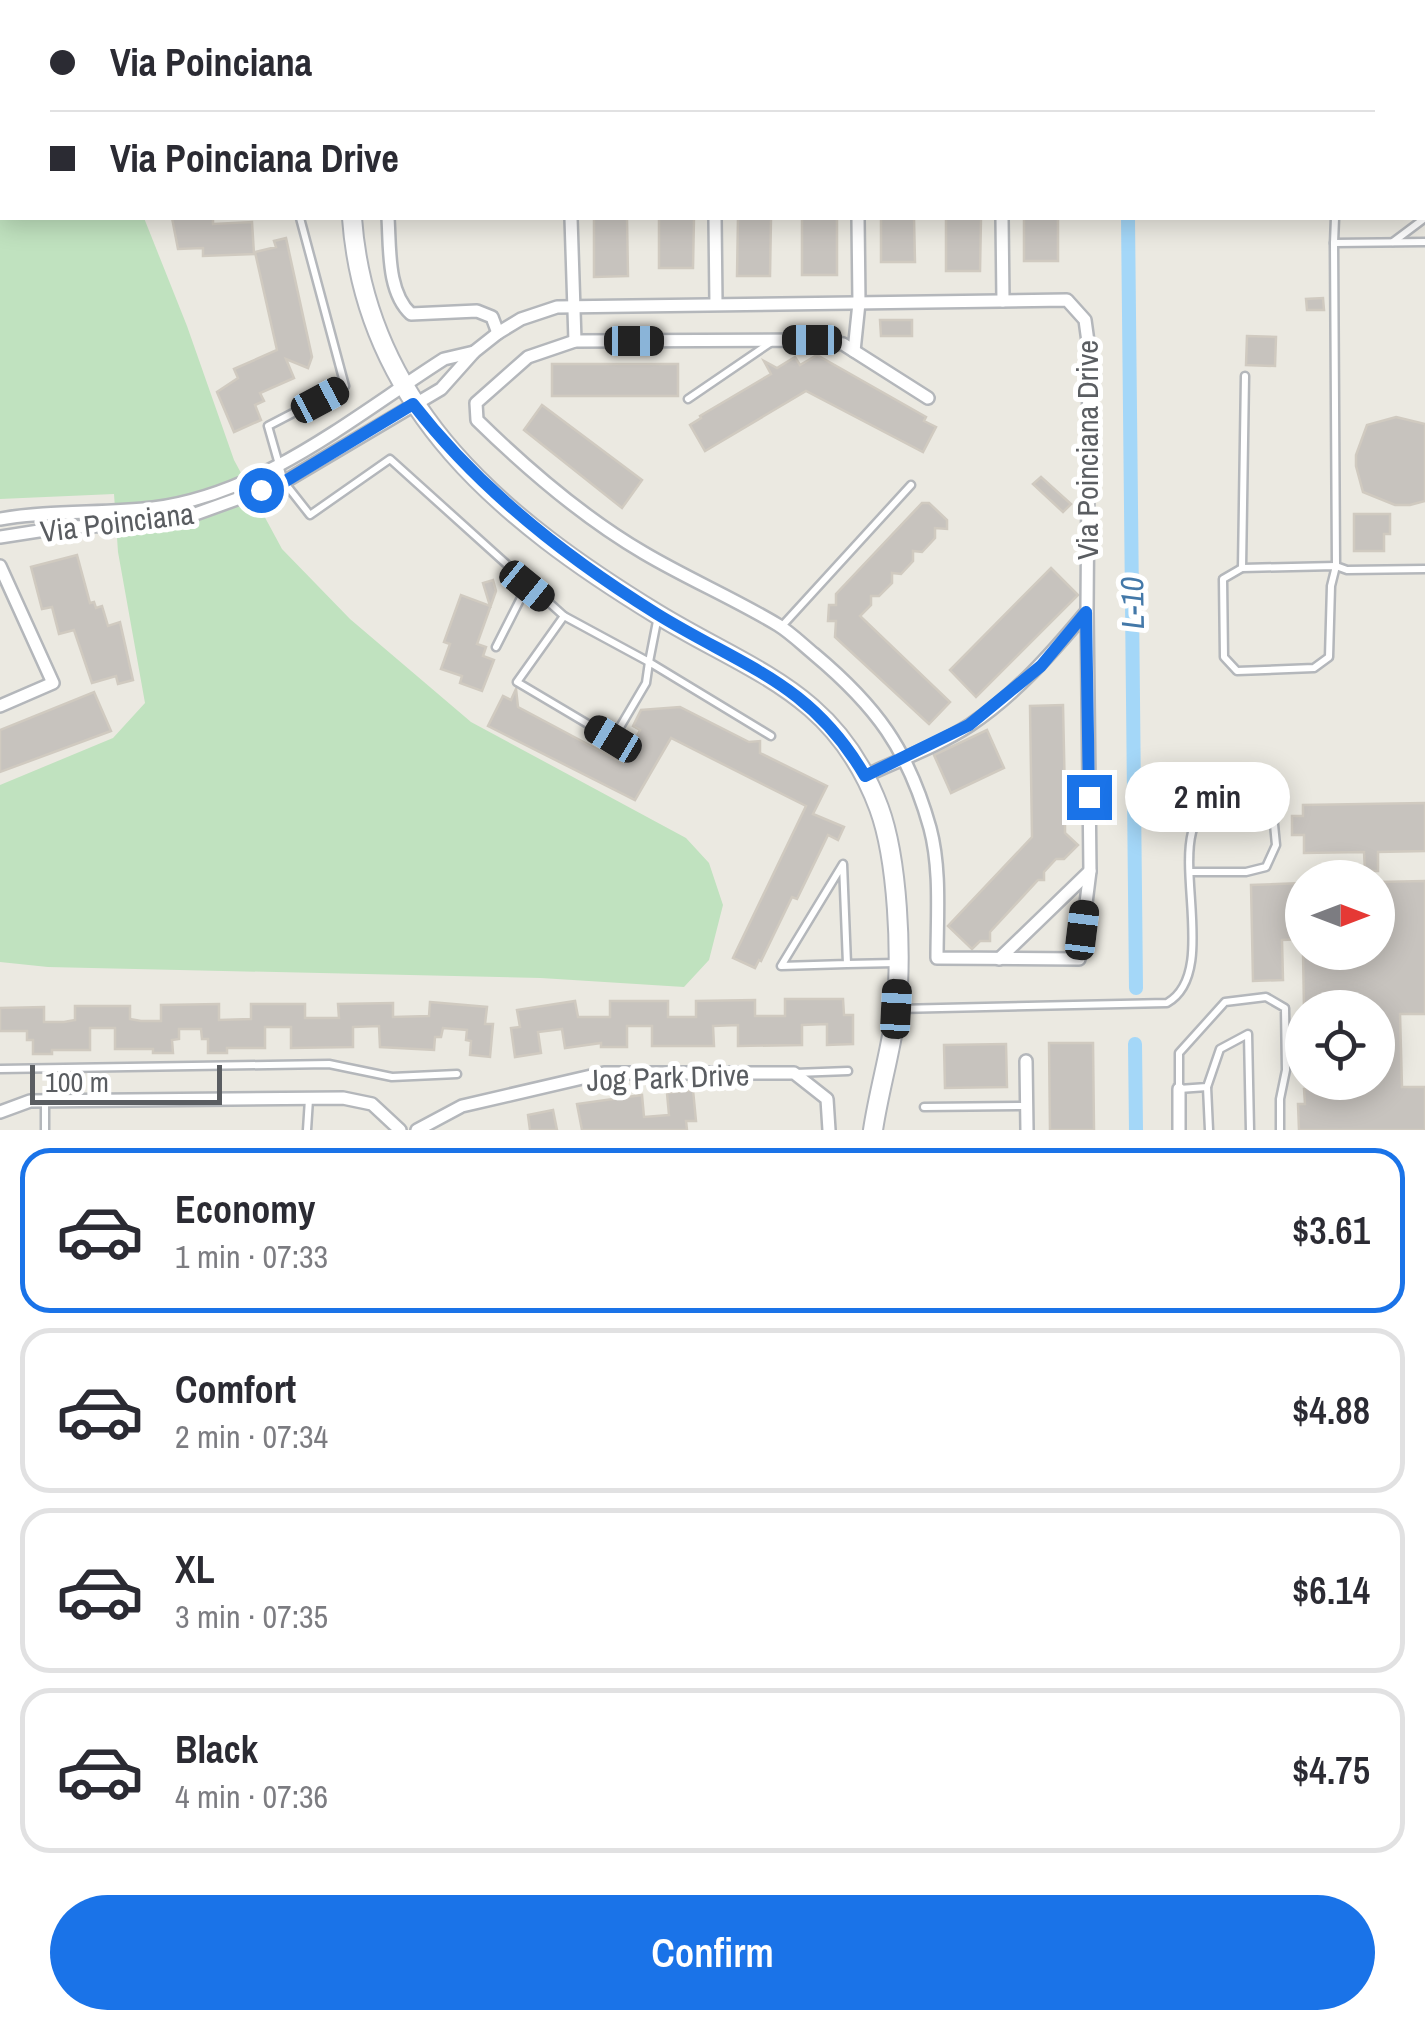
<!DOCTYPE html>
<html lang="en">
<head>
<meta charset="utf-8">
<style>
  :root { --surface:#fff; --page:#f7f7f7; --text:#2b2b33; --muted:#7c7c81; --line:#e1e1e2; --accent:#1a73e8 }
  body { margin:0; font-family:"Archivo Narrow",sans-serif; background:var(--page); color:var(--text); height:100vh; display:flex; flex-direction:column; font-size:38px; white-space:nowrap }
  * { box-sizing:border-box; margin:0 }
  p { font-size:32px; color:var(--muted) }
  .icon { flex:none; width:55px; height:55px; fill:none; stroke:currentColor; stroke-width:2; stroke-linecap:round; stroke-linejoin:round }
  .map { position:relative; height:1130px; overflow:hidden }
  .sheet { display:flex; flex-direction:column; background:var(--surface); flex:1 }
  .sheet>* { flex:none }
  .guide { position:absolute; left:0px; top:0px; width:1425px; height:220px; box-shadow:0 5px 25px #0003; display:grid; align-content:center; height:220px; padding:0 50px; background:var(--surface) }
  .needle { width:65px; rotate:90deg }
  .controls { position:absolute; left:1285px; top:860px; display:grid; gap:20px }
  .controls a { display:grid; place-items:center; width:110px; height:110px; border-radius:50%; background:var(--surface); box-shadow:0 5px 25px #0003; font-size:50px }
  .scale { position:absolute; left:30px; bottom:25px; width:192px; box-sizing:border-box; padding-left:10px; border:5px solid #5a5d61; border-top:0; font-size:28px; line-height:35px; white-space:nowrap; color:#5a5d61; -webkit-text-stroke:8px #fff; paint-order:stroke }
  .end { position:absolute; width:45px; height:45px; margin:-22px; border:12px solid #1a73e8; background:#fff; box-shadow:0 0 0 5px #fff }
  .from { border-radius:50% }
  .bubble { position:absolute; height:70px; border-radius:35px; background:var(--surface); box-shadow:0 5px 25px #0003; font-size:32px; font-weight:600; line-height:70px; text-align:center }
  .car { position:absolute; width:30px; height:60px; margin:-30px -15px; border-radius:12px; box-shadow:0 0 8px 2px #0007; background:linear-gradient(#222 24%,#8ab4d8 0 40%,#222 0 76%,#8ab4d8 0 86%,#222 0) }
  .guide b { display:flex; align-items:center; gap:35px; height:95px; font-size:38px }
  .guide b+b { border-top:2px solid var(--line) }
  .guide i { width:25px; height:25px; background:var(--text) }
  ul { padding:18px 0 0; list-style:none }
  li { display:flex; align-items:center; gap:30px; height:165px; margin:0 20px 15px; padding:0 30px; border:5px solid var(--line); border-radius:30px }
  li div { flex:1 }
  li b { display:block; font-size:38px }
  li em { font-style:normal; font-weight:600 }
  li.on { border-color:var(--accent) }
  li>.icon { width:90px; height:90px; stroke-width:1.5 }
  .action { display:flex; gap:20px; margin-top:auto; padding:20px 50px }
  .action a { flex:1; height:115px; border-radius:60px; background:var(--accent); color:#fff; font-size:40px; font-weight:600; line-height:115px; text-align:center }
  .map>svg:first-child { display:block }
</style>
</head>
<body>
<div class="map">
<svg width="1425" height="1130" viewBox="0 0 1425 1130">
  <rect width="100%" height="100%" fill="#ebe9e1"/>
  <!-- green -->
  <path fill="#c0e2bf" d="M0,209L2,218H144L187,326L234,460L282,549L350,619L471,722L686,838L709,863L723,905L709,960L684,987L541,978L48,967L0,962V785L113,738L145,703L118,552L114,494L0,499Z"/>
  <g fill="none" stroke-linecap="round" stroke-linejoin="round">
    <!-- canal -->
    <g stroke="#a4d7f8" stroke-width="14">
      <path d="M1130,2V0"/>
      <path d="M1128,218L1136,988"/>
      <path d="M1135,1044L1136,1130"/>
    </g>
  </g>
  <!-- building -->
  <g fill="#c7c3be" stroke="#d0cac0" stroke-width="2.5">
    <path d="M172,218H213V224L252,222L254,254L203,256V248L178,249Z"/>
    <path d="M594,218H627L628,276L594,277Z"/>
    <path d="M659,218H694L693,268H659Z"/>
    <path d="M738,218H771L770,276H737Z"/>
    <rect x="802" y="218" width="35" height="57"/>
    <path d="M881,218H914L915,262H881Z"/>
    <path d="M946,218H981L980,271H946Z"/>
    <rect x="1024" y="218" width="34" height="43"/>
    <path d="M286,238L312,357L308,368L286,359L294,378L260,393L264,401L255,405L261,420L234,432L217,392L238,378L234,369L277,350L255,252L276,247L274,241Z"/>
    <path d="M1323,298L1324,310H1307L1306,299Z"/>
    <path d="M880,320H912V336H881Z"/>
    <path d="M1247,336L1276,337L1275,366L1246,365Z"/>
    <path d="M817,355L926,417L924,421L936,427L923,452L806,391L705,451L690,425L701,418L700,416L771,374L764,361L777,368L795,357L800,365Z"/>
    <rect x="552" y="364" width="126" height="32"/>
    <path d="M542,405L642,480L622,508L524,430Z"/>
    <path d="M1396,417L1425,424V501L1410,505H1395L1363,492L1356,466V455L1367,425Z"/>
    <path d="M1041,477L1071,504L1063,512L1033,484Z"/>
    <path d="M922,503H929L947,520V529L935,528V538L922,552L913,551V561L901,574L892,573V583L879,596H871V605L860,616L950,702L929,724L835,637L836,621H828L829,605H836V594Z"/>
    <path d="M1354,514H1390V534H1384V551H1354Z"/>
    <path d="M77,555L90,603L94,602L96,608L102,606L108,626L120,622L133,680L118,684L116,676L92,683L74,630L59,634L52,607L42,609L31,567Z"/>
    <path d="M1051,568L1078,595L976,697L950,670Z"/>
    <path d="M493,580L496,591L477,644L486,647L483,656L494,660L482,691L460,683L462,676L441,669L450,644L444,642L461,595L490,606L483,583Z"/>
    <path d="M516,689L518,707L623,763L640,730L633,726L641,710L680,707L749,742L760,741V753L827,786L813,814L844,827L838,840L828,835L797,899L792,897L761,961L759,960L755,968L733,958L806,806L671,738L635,800L488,726L503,696L511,700Z"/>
    <path d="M94,692L111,731L0,772V730Z"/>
    <path d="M1063,705L1065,799L1074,808H1065V833L1078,845L1064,859H1056L1044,872V880H1038L990,932V941H980L972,949L948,926L1032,837L1030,706Z"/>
    <path d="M987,730L1004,768L951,793L934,755Z"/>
    <path d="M1425,803V851L1378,852V871H1365L1364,852L1304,853V835H1292V816H1303V805Z"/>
    <path d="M1425,881V1014H1400L1402,1087H1425V1130H1299L1298,1104H1305L1304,1089L1351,1088V1082H1378V1008H1304L1303,952H1378V882Z"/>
    <path d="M1302,883V939L1282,940L1283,980L1253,981L1251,885Z"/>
    <path d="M785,999H843L844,1015H853V1044L827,1045V1024L802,1025V1045L738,1046V1025L713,1026L714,1046H652V1026H627V1047H601V1043L565,1048L562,1029L538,1032L541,1053L515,1057L511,1028L520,1027L517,1010L575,1001L578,1017H610V1001H668V1017H696V1001L755,1000V1016H785Z"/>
    <path d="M430,1002L487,1007L485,1024H493L490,1057L470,1055L471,1041L466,1040L467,1030L443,1028L441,1037H435L434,1050L380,1047L379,1026L353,1027V1047L291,1048V1027H265V1048H227V1053H208V1039H202L201,1029H179V1039L172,1040L173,1053H153V1049H115V1028H90V1050H52V1054H33V1040H27V1031H0V1008L44,1007V1022H64L75,1020V1006H130V1019L141,1021H161V1005L219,1004V1020L251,1019V1004H305V1018H339L338,1004L393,1003V1017L429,1016Z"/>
    <path d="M1049,1043H1093L1094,1130H1050Z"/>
    <path d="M1006,1044L1007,1087L945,1088L944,1045Z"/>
    <path d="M693,1090L696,1121H686L687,1130H582L577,1104L642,1095L644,1117L669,1115L667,1093Z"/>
    <path d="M553,1110L557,1130H530L528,1115Z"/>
  </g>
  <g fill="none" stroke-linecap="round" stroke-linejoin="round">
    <!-- lane casing -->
    <g stroke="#b4b7bb" stroke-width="11">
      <g id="lane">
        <path d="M1422,47L1425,45"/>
        <path d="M0,69H2"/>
        <path d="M300,218L345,386L268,426L284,482L310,515L390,459L564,616L649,662L658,616"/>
        <path d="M1335,218L1334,243L1425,242"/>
        <path d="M1393,242L1425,218"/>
        <path d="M1334,243L1336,566L1347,570L1425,569"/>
        <path d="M688,399L770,343"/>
        <path d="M1336,566L1331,586L1329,657L1314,668L1237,671L1224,657L1223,579L1242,568Z"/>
        <path d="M1242,568L1245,376"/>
        <path d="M564,616L517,682L613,739L646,683L649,662L771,736"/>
        <path d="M782,626L911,485"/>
        <path d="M496,647L527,586"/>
        <path d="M847,964L781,966L843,864L847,964L896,963"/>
        <path d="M897,1009L1167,1003C1231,967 1144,803 1230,803C1247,803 1260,802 1273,814L1276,845L1266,867L1246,872H1191"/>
        <path d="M0,1069L329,1064L392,1077L457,1074"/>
        <path d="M53,1070V1100"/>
        <path d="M795,1073L848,1071"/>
        <path d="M1207,1087L1209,1130"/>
        <path d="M45,1102V1130"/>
        <path d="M924,1107L1026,1106"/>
        <path d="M307,1130L309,1099"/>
        <path d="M1250,1130L1248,1034L1220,1049L1207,1087L1179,1089V1053L1225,1002L1266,997L1285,1008L1286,1070L1280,1099V1130"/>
      </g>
    </g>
    <!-- street casing -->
    <g stroke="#b4b7bb" stroke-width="16">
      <g id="street">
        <path d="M0,28H2"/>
        <path d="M388,218C390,248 387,292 411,314L477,311L492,317L498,333"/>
        <path d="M571,218L575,341"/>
        <path d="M715,218L716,304"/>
        <path d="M1002,218L1003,301"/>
        <path d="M854,351L859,303L858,218"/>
        <path d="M0,519C51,510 102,514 153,508C263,494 353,417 444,359L474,352"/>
        <path d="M0,537L58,528L176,521L284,482L441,389L474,352L498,333L521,319L557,307L1067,300L1085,320L1089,349L1087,611"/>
        <path d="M0,566L53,683L0,706"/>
        <path d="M865,776C899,760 938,746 970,725C1015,695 1052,653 1087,611L1090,871L1079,959L937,958C937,916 941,869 930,828C908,749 876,706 814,654C803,645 791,633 778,625C735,599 688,579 644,553C584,518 527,469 477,420L476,403L528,357L575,341L812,340L843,344L928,398"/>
        <path d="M999,959L1090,871"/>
        <path d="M1026,1061L1027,1130"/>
        <path d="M1179,1089V1130"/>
        <path d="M0,1112L30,1101L343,1098L372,1104L400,1130"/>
        <path d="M417,1130L462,1106L604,1073H794L827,1099L829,1130"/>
      </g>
    </g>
    <!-- secondary casing -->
    <g stroke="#b3b6bb" stroke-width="22">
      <g id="secondary">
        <path d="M350,0V2"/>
        <path d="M352,218C366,409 505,521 657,614C752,672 836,692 879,808C898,860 902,955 896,1011C891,1051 879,1090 873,1130"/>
      </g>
    </g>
    <!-- lane -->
    <use href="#lane" stroke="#fff" stroke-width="6"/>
    <!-- street -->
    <use href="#street" stroke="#fff" stroke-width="11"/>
    <!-- secondary -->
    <use href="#secondary" stroke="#fff" stroke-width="18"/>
  </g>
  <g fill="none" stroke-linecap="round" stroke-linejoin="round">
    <!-- route -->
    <path stroke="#1a73e8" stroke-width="12" d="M261,490L284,482L413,404C480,490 565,557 657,614C743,667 810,682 865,776L969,725L1041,666L1086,612L1089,797"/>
  </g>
  <g text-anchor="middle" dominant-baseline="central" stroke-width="10" stroke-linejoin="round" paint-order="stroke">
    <!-- street labels -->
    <g font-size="30" fill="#5a5d61" stroke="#fff">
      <text transform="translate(1087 450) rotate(-90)">Via Poinciana Drive</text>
      <text transform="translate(117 522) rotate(-7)">Via Poinciana</text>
      <text transform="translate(668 1077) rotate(-2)">Jog Park Drive</text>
    </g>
    <!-- water labels -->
    <g font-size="32" font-style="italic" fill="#4378a8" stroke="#fff">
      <text transform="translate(1132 603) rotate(-91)">L-10</text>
    </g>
  </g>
</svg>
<div class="controls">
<a><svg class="needle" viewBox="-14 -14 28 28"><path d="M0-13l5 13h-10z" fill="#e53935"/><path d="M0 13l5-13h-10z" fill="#7c7c81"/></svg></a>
<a><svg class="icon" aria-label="locate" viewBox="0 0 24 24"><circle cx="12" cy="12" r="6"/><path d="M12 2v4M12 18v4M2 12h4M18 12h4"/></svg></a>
</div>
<div class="scale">100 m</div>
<i class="end from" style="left:261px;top:490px"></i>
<i class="end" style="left:1089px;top:797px"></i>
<div class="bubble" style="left:1125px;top:762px;width:165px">2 min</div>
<i class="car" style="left:812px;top:340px;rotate:270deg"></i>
<i class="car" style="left:634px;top:341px;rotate:90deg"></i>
<i class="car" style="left:320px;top:400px;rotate:62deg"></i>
<i class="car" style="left:527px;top:586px;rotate:129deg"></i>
<i class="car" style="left:613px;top:739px;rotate:301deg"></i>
<i class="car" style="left:1082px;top:930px;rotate:7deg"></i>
<i class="car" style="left:896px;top:1009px;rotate:3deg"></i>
<div class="guide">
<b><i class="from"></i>Via Poinciana</b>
<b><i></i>Via Poinciana Drive</b>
</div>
</div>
<section class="sheet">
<ul>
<li class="on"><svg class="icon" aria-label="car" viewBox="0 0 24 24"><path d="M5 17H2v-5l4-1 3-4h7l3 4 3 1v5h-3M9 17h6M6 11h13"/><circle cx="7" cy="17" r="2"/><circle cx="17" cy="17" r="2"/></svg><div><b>Economy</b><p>1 min · 07:33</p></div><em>$3.61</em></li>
<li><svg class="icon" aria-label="car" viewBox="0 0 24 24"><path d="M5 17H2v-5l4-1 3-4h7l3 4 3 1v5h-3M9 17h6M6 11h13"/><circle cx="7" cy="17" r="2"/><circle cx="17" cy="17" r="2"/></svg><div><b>Comfort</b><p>2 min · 07:34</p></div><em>$4.88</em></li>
<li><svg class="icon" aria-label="car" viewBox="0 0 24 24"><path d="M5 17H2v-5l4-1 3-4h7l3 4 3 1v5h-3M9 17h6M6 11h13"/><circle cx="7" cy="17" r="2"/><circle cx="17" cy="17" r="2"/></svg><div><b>XL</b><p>3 min · 07:35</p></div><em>$6.14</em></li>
<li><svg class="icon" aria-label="car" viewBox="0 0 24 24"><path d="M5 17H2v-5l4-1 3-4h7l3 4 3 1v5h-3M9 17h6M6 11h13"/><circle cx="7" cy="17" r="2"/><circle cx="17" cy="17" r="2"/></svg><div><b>Black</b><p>4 min · 07:36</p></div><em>$4.75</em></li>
</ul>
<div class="action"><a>Confirm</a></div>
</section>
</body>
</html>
